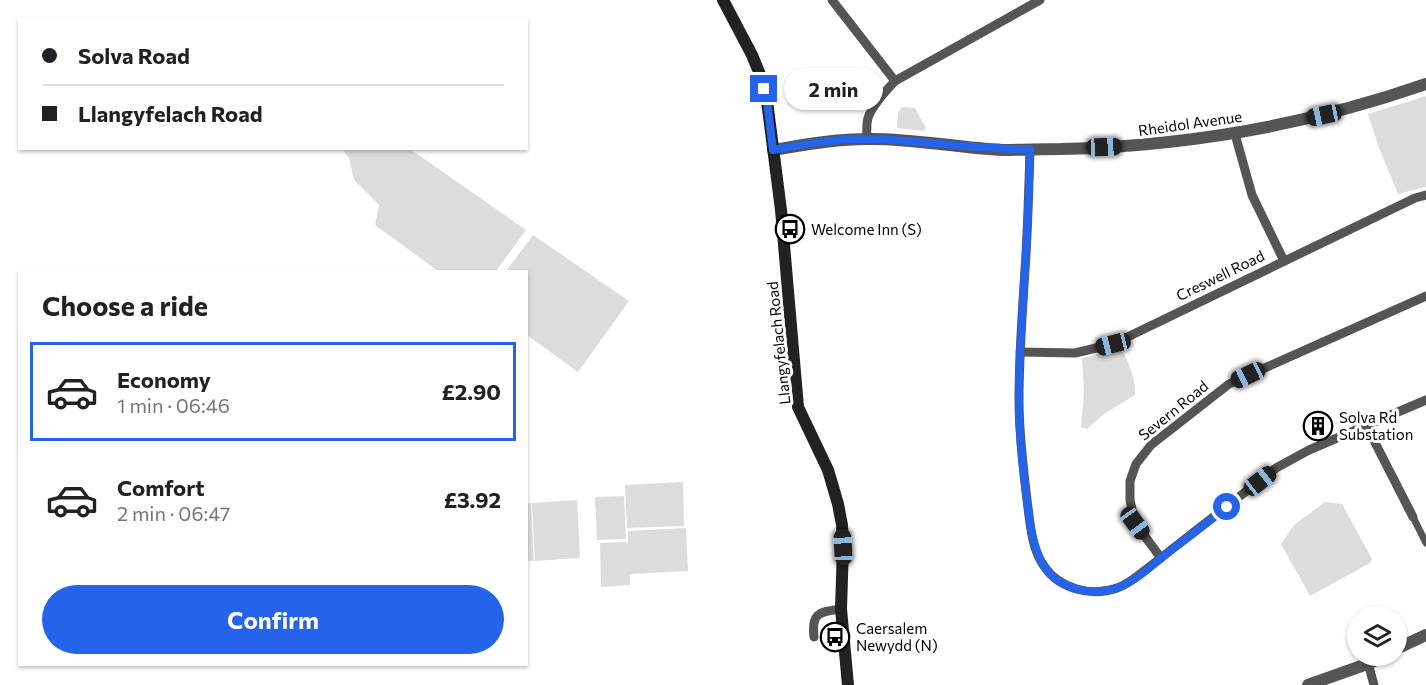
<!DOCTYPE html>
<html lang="en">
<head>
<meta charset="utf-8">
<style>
  :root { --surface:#fff; --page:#f2f2f2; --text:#202124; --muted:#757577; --line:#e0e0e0; --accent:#2563eb }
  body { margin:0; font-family:Commissioner,sans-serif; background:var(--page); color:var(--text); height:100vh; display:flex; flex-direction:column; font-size:22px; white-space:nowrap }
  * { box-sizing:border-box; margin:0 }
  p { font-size:20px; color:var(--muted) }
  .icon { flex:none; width:33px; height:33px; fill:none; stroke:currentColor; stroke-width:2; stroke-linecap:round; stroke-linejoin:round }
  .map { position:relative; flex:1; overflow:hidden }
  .panel { position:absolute; left:18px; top:270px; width:510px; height:396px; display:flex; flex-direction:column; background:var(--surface); border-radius:0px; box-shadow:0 2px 4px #0004 }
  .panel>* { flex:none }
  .guide { position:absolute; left:18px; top:18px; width:510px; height:132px; border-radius:0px; box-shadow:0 2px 4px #0004; display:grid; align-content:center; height:132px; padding:0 24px; background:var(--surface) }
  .fabs { position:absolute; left:1347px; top:606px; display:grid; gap:12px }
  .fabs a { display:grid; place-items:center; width:60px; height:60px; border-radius:50%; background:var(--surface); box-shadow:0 2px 4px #0004; font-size:30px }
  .end { position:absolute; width:27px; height:27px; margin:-14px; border:8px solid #2563eb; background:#fff; box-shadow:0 0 0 3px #fff }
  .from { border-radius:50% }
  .bubble { position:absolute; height:42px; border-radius:21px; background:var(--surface); box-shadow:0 2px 4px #0004; font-size:20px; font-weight:700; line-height:42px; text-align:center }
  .car { position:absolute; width:18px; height:36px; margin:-18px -9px; border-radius:8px; box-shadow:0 0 4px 2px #0007; background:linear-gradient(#222 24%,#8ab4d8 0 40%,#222 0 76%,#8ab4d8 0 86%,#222 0) }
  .guide b { display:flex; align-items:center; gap:21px; height:57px; font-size:22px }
  .guide b+b { border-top:2px solid var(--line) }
  .guide i { width:15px; height:15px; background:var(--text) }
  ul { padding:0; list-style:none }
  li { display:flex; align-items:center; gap:18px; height:99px; margin:0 12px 9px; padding:0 12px; border:3px solid transparent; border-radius:0px }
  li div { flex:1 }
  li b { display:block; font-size:22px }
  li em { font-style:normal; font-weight:700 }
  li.on { border-color:var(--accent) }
  li>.icon { width:54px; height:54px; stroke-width:1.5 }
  h2 { padding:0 24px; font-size:27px; line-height:72px }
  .primary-button { display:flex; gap:12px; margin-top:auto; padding:12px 24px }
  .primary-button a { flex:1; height:69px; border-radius:36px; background:var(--accent); color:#fff; font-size:24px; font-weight:700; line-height:69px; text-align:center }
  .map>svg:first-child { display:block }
</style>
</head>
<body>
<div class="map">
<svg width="1426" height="685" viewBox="0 0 1426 685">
  <rect width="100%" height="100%" fill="#fff"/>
  <!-- green -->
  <g fill="#dcdcdc">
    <path d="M1426,96V187L1398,194L1379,148L1368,114Z"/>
    <path d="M902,107L915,108L926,128L924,131L897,128L898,113Z"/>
    <path d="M342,149H410L526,230L496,271H438L375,225L379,205L354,180L349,158Z"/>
    <path d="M533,235L629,301L578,372L527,335L526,272L506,271Z"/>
    <path d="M1121,347C1128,363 1136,377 1135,395L1104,414L1087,429L1081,427L1084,392L1082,358L1109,352Z"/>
    <path d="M683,482L684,526L627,528L625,485Z"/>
    <path d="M624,496L626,539L597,540L595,497Z"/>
    <path d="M577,500L580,558L535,561L532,503Z"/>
    <path d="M1325,502L1342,504L1372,559L1370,563L1310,596L1281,544L1294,525Z"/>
    <path d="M527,503H531L534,561H527Z"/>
    <path d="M686,528L688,571L630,574V585L601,587L600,543L628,542V531Z"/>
  </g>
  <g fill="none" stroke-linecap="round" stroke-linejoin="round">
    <!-- pedestrian -->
    <path stroke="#555" stroke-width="7" d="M1413,517L1426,543"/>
    <!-- minor -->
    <g stroke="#555" stroke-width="9">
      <path d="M832,0L895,81"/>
      <path d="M1235,134L1252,195L1284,261"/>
      <path d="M867,139C867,132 866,125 868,118C872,105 886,91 895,81L1040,0"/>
      <path d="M1030,149C1029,184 1028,219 1026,254C1023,303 1019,351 1019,400C1019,434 1023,467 1027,500C1030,521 1031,548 1044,566C1059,589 1092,597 1117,588C1127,585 1136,577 1144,571L1276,468L1309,450L1426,400"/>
      <path d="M1020,352L1075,353L1113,344L1415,198L1426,195"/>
      <path d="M1366,425L1413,517"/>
      <path d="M1161,558L1135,523L1130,500V481L1136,464L1151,445L1229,384L1426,296"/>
      <path d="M814,637C811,612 820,612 841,609"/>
      <path d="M1368,663L1374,685"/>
    </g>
    <!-- tertiary -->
    <g stroke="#555" stroke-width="12">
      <path d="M773,150C804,145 835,139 867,139C912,138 957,148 1003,150C1022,150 1042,149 1061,149C1185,146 1309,125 1426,84"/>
      <path d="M1396,649L1426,635"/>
      <path d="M1308,685L1370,663L1384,656"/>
    </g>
    <!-- secondary -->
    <path stroke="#222" stroke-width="12" d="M723,0L752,55L761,77L767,101L781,210L798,407L828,470L838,504L842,525L843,547L841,609L848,685"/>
  </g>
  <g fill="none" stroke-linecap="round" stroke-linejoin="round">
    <!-- route -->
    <path stroke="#2563eb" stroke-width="8" d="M764,89L767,101L773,150C804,144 837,138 869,139C923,140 976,150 1030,149C1029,188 1028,228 1025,267C1023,312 1018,358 1019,403C1019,433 1022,463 1026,493C1029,517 1031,542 1042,563C1055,587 1085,595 1109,590C1132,586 1152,565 1170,551C1189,537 1208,522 1227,507"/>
  </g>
  <!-- icons -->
  <defs>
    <g id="bus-ring" transform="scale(1.5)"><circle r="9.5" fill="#fff" stroke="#000" stroke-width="1.5"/><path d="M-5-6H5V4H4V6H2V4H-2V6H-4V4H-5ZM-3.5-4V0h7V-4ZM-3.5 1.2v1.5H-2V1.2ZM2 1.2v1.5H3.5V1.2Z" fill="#000"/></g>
    <g id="building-ring" transform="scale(1.5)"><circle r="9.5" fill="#fff" stroke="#000" stroke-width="1.5"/><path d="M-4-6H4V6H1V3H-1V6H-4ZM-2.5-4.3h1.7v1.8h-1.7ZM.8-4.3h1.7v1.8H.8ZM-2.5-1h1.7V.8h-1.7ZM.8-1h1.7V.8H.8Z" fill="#000"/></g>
  </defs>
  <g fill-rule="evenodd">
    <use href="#bus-ring" x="790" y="229"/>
    <use href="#building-ring" x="1318" y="426"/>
    <use href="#bus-ring" x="835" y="637"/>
  </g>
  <g text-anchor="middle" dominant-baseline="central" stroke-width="6" stroke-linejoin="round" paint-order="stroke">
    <!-- street labels -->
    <g font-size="15" fill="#000" stroke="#fff">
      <text transform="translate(1190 123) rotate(-8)">Rheidol Avenue</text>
      <text transform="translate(1220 275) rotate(-26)">Creswell Road</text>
      <text transform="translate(778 343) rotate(-96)">Llangyfelach Road</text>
      <text transform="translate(1173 410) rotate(-39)">Severn Road</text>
    </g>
    <!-- poi labels -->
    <g font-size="15" fill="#000" stroke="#fff" text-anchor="start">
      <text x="811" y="229">Welcome Inn (S)</text>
      <text x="1339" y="417">Solva Rd<tspan x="1339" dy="17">Substation</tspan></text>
      <text x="856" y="628">Caersalem<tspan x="856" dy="17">Newydd (N)</tspan></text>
    </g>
  </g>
</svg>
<div class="fabs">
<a><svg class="icon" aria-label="layers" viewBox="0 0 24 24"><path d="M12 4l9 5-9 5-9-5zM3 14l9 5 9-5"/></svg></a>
</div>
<i class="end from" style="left:1227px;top:507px"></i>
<i class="end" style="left:764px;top:89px"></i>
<div class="bubble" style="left:784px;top:68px;width:99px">2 min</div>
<i class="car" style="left:1324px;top:115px;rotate:258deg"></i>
<i class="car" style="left:1104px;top:147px;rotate:88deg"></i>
<i class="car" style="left:1113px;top:344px;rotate:256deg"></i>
<i class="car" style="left:1248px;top:375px;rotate:245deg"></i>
<i class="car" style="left:1260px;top:481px;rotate:52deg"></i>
<i class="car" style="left:1135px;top:523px;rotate:144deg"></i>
<i class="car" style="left:843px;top:547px;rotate:357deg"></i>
<div class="guide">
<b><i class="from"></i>Solva Road</b>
<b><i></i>Llangyfelach Road</b>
</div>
<section class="panel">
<h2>Choose a ride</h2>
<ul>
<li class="on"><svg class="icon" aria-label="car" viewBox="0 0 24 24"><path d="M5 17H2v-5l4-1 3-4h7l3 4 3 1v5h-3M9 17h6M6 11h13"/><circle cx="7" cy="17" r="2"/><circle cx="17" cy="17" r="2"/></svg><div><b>Economy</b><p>1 min · 06:46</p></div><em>£2.90</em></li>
<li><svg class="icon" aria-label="car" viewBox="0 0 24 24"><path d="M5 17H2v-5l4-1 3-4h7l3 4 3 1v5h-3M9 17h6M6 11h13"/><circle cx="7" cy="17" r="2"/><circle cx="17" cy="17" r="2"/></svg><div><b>Comfort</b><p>2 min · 06:47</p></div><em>£3.92</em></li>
</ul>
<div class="primary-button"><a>Confirm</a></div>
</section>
</div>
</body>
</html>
